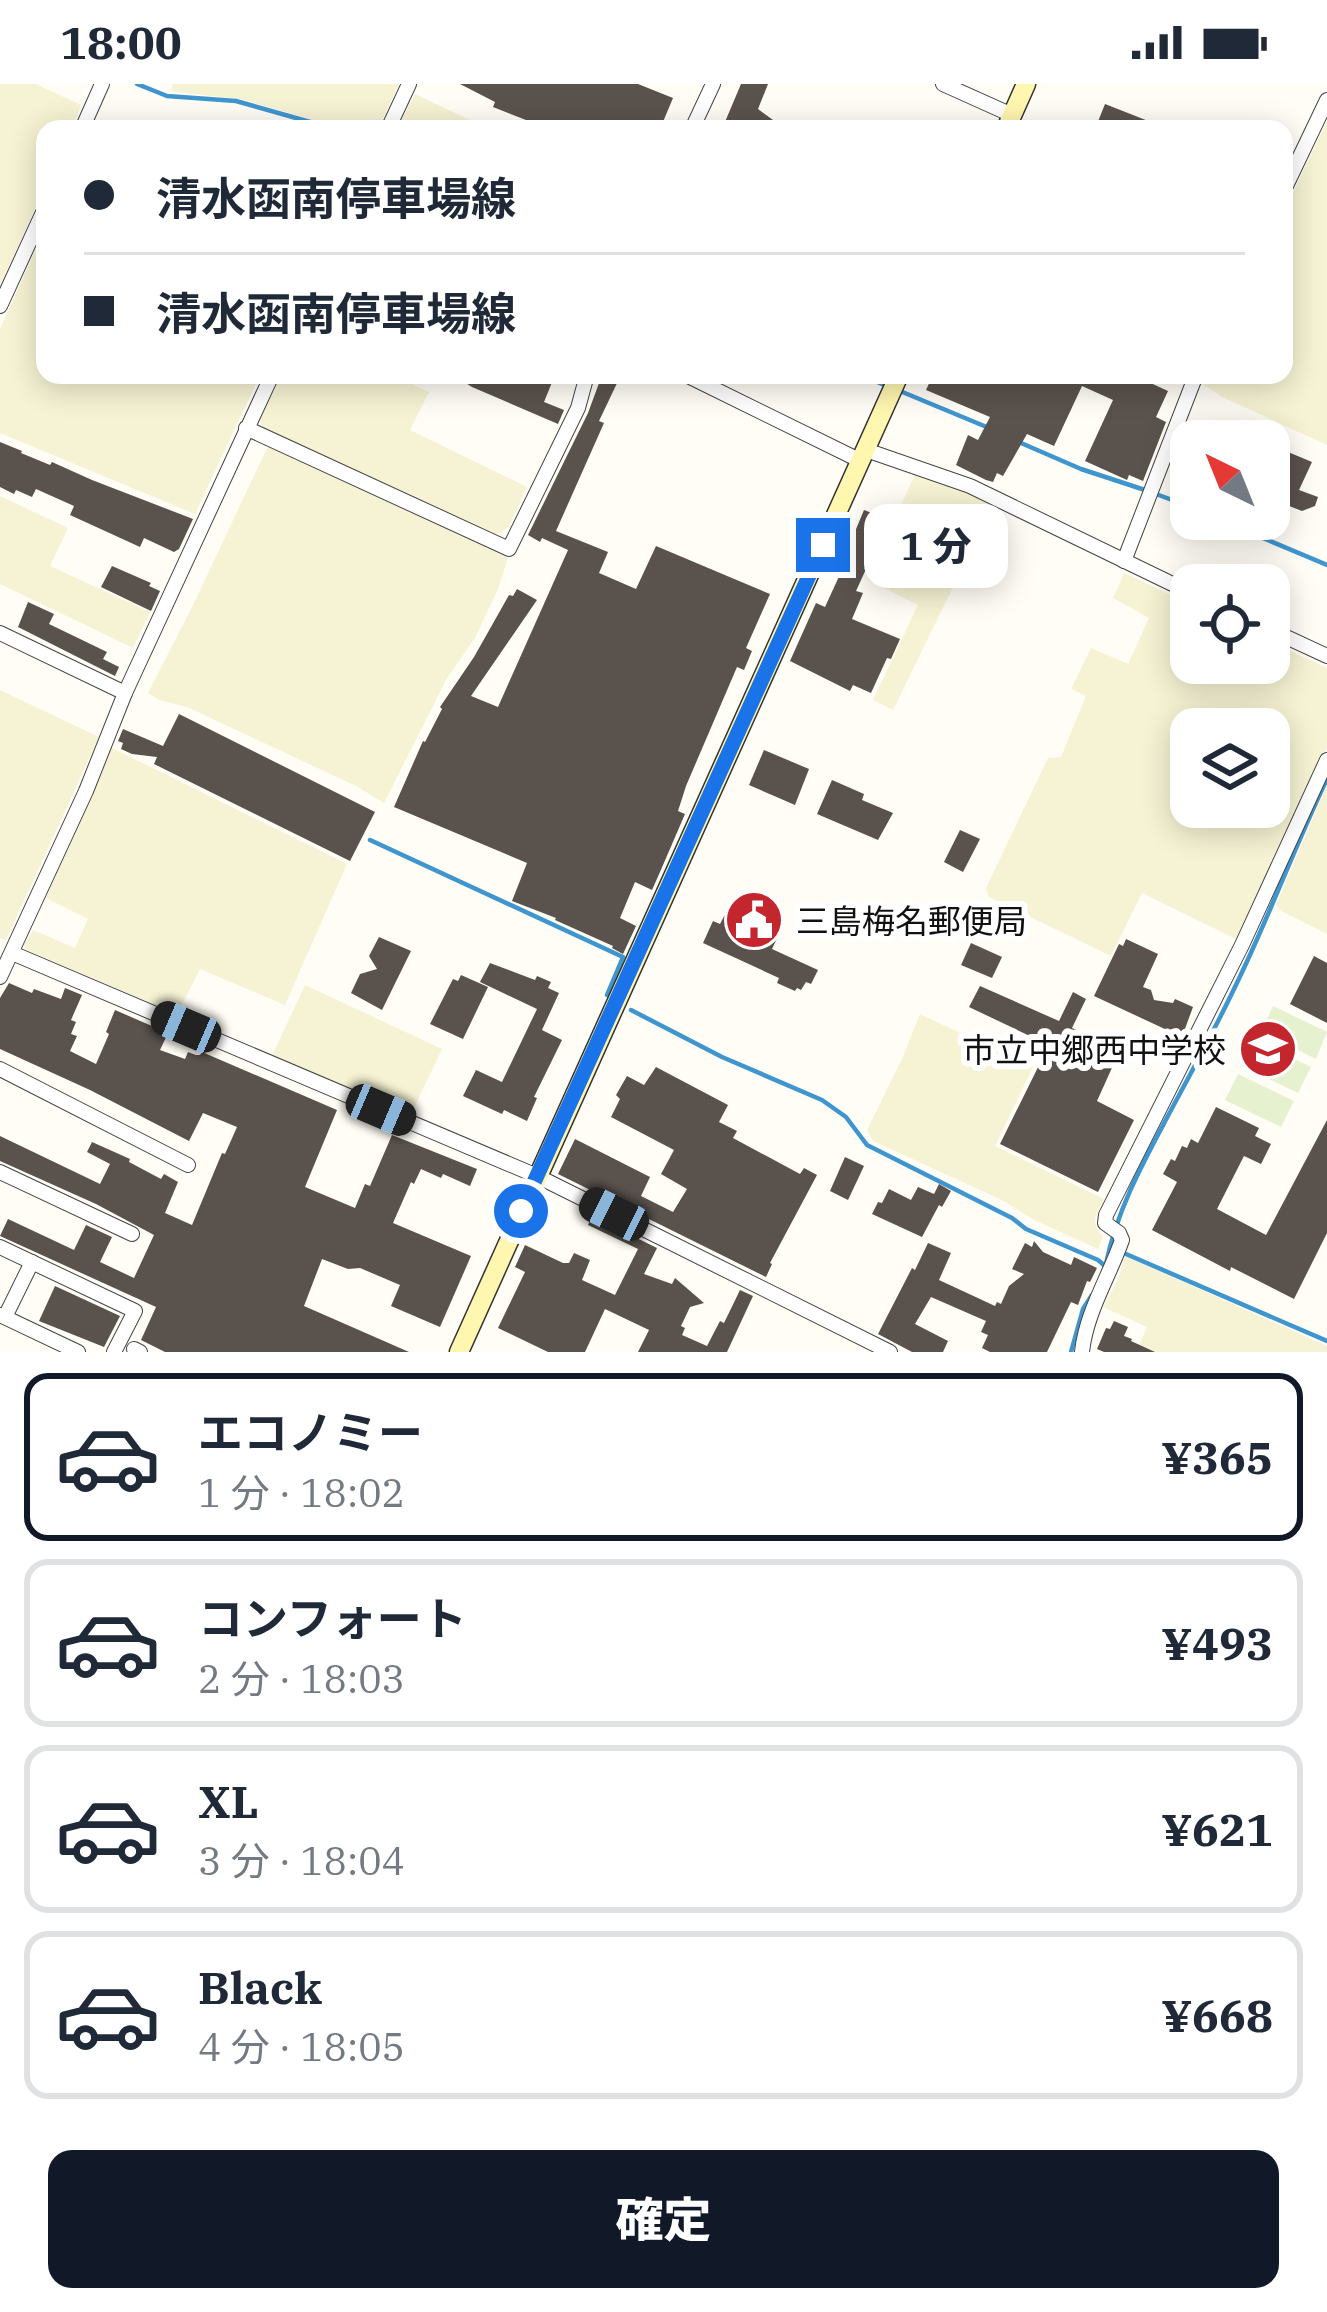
<!DOCTYPE html>
<html lang="ja">
<head>
<meta charset="utf-8">
<style>
  :root { --surface:#fff; --page:#f2f2f3; --text:#1f2937; --muted:#747a83; --line:#e0e1e3; --accent:#111827 }
  body { margin:0; font-family:"IBM Plex Serif","Noto Sans JP",serif; background:var(--page); color:var(--text); height:100vh; display:flex; flex-direction:column; font-size:45px; white-space:nowrap }
  * { box-sizing:border-box; margin:0 }
  p { font-size:39px; color:var(--muted) }
  .icon { flex:none; width:66px; height:66px; fill:none; stroke:currentColor; stroke-width:2; stroke-linecap:round; stroke-linejoin:round }
  .map { position:relative; height:1268px; overflow:hidden }
  .drawer { display:flex; flex-direction:column; background:var(--surface); flex:1 }
  .drawer>* { flex:none }
  .top-card { position:absolute; left:36px; top:36px; width:1257px; height:264px; border-radius:24px; box-shadow:0 6px 30px #0003; display:grid; align-content:center; height:264px; padding:0 48px; background:var(--surface) }
  .needle { width:78px; rotate:317deg }
  .controls { position:absolute; left:1170px; top:336px; display:grid; gap:24px }
  .controls a { display:grid; place-items:center; width:120px; height:120px; border-radius:24px; background:var(--surface); box-shadow:0 6px 30px #0003; font-size:60px }
  .end { position:absolute; width:54px; height:54px; margin:-27px; border:15px solid #1a73e8; background:#fff; box-shadow:0 0 0 6px #fff }
  .from { border-radius:50% }
  .bubble { position:absolute; height:84px; border-radius:24px; background:var(--surface); box-shadow:0 6px 30px #0003; font-size:39px; font-weight:800; line-height:84px; text-align:center }
  .car { position:absolute; width:36px; height:72px; margin:-36px -18px; border-radius:15px; box-shadow:0 0 9px 3px #0007; background:linear-gradient(#222 24%,#8ab4d8 0 40%,#222 0 76%,#8ab4d8 0 86%,#222 0) }
  .top-card b { display:flex; align-items:center; gap:42px; height:114px; font-size:45px }
  .top-card b+b { border-top:3px solid var(--line) }
  .top-card i { width:30px; height:30px; background:var(--text) }
  ul { padding:21px 0 0; list-style:none }
  li { display:flex; align-items:center; gap:36px; height:168px; margin:0 24px 18px; padding:0 24px; border:6px solid var(--line); border-radius:24px }
  li div { flex:1 }
  li b { display:block; font-size:45px }
  li em { font-style:normal; font-weight:800 }
  li.active { border-color:var(--accent) }
  li>.icon { width:108px; height:108px; stroke-width:1.5 }
  .primary-button { display:flex; gap:24px; margin-top:auto; padding:24px 48px }
  .primary-button a { flex:1; height:138px; border-radius:24px; background:var(--accent); color:#fff; font-size:48px; font-weight:800; line-height:138px; text-align:center }
  .status { display:flex; justify-content:space-between; align-items:center; height:84px; padding:0 60px; background:var(--surface); direction:ltr }
  .status svg { height:33px; fill:currentColor }
  .map>svg:first-child { display:block }
</style>
</head>
<body>
<div class="status"><b>18:00</b><svg viewBox="0 0 49 12"><path d="M0 12V9h3v3zM5 12V6h3v6zM10 12V3h3v9zM15 12V0h3v12zM26 1h20v11H26zM47 4h2v5h-2z"/></svg></div>
<div class="map">
<svg width="1327" height="1268" viewBox="0 0 1327 1268">
  <rect width="100%" height="100%" fill="#fffdf5"/>
  <!-- farmland -->
  <g fill="#f6f3d4" fill-rule="evenodd">
    <path d="M0,0H36L81,21L72,45H45V103L0,201Z"/>
    <path d="M173,0H399L378,45H344L241,15L175,8L171,6Z"/>
    <path d="M415,10L489,45H397Z"/>
    <path d="M1327,37V361L1222,313L1203,300L1207,291H1284V128Z"/>
    <path d="M45,145V291H260L195,430L0,349V245Z"/>
    <path d="M278,291H392L429,308L410,346L527,403L509,442L501,449L493,450L264,345L259,335Z"/>
    <path d="M268,362L508,474L498,505L475,554L447,594L384,719L356,702L187,623L159,616L148,609L193,521Z"/>
    <path d="M915,390L967,407L989,420L991,425L893,626L873,616L918,521L868,496Z"/>
    <path d="M0,412L68,444L50,482L150,528L133,564L0,500Z"/>
    <path d="M1124,489L1191,520V579H1269V557L1327,584V664L1238,856L1142,809L1111,872L989,813L986,804L1048,674L1061,673L1086,612L1071,605L1091,564L1128,580L1149,534L1113,514ZM1191,645H1269V723H1191Z"/>
    <path d="M0,606L99,653L6,856L0,854Z"/>
    <path d="M110,663L347,780L285,921L200,885L177,930L28,867L24,861L33,846L75,864L88,835L46,814Z"/>
    <path d="M1327,701V850L1283,828L1276,821Z"/>
    <path d="M305,901L442,965L410,1032L272,972Z"/>
    <path d="M920,930L1033,983L995,1062L1104,1115L1095,1134L1096,1143L1103,1153L1098,1165L1034,1136L1002,1116L873,1057L867,1046L902,975Z"/>
    <path d="M1125,1172L1327,1262V1268H1136L1147,1243L1103,1223L1118,1195Z"/>
  </g>
  <!-- pitch -->
  <g fill="#e6f2cf">
    <path d="M1273,922L1327,948L1316,975L1261,948Z"/>
    <path d="M1255,956L1311,983L1298,1009L1242,982Z"/>
    <path d="M1238,990L1294,1017L1281,1043L1225,1016Z"/>
  </g>
  <g fill="none" stroke-linecap="round" stroke-linejoin="round">
    <!-- stream -->
    <g stroke="#3f96cf" stroke-width="4.5">
      <path d="M137,0L167,12L236,17L335,45"/>
      <path d="M861,291L889,303"/>
      <path d="M900,307L989,344"/>
      <path d="M1021,359L1081,385L1145,406"/>
      <path d="M1156,410L1191,423"/>
      <path d="M1218,435L1327,481"/>
      <path d="M370,756L623,873L607,911"/>
      <path d="M631,926L722,973L822,1016L846,1033L867,1061L1012,1134L1026,1145L1098,1176L1105,1182"/>
      <path d="M1126,1170L1327,1257"/>
      <path d="M1106,1180C1117,1125 1144,1077 1170,1028C1192,987 1214,947 1234,905C1268,836 1294,764 1327,695"/>
      <path d="M1071,1268L1083,1225L1092,1211"/>
    </g>
  </g>
  <!-- building -->
  <g fill="#5a524d">
    <path d="M460,0H638L673,14L660,45H549L493,23L495,18Z"/>
    <path d="M741,0H768L758,25L773,36L766,45H722Z"/>
    <path d="M1105,20L1166,44V45H1095Z"/>
    <path d="M453,291H555L544,318L564,326L558,340L472,303Z"/>
    <path d="M602,291L619,295L599,337L604,339L556,447L608,468L599,489L636,505L656,462L770,510L746,564L752,567L744,586L737,583L686,702L678,727L685,730L660,788L652,806L635,798L620,834L636,842L623,870L612,864L613,862L555,836L556,834L512,817L527,779L394,723L423,657L425,658L442,625L440,623L474,573L509,511L513,512L517,505L537,516L471,612L498,623L568,466L542,454L540,458L528,451L588,329Z"/>
    <path d="M933,291H1133L1168,307L1156,333L1166,338L1143,397L1129,391L1127,396L1085,377L1113,316L1082,302L1054,362L1027,350L1003,392L997,389L993,398L986,396L956,381L968,351L978,356L990,333L926,306Z"/>
    <path d="M0,358L22,367L21,369L50,381L52,378L92,396L193,435L179,465L174,468L144,454L140,463L70,431L74,422L36,405L32,413L16,406L14,410L0,403Z"/>
    <path d="M1269,360L1312,378L1299,406L1318,413L1315,422L1302,427L1284,420L1269,454Z"/>
    <path d="M864,426L893,437L887,449L883,448L856,507L863,509L852,535L900,555L891,575L887,574L871,609L853,601L850,607L790,577L816,519L825,523L842,486L838,485L841,479L838,477L845,461L849,462Z"/>
    <path d="M112,482L151,499L149,502L160,507L151,527L101,503Z"/>
    <path d="M28,518L54,530L49,540L107,568L103,575L119,583L115,592L18,543Z"/>
    <path d="M179,630L375,728L350,777L154,680L157,673L132,670L121,665L123,659L118,657L123,645L163,662Z"/>
    <path d="M764,666L809,685L795,721L749,701Z"/>
    <path d="M832,696L864,710L862,716L893,729L878,756L817,730Z"/>
    <path d="M960,746L980,755L963,788L944,778Z"/>
    <path d="M732,817L783,842L772,865L818,886L811,900L806,898L801,906L797,904L795,907L777,899L779,894L703,859L713,837L720,840Z"/>
    <path d="M379,853L411,867L382,926L351,909L360,890L377,885L369,872Z"/>
    <path d="M1126,855L1158,870L1143,903L1151,906L1154,916L1173,919L1175,915L1193,923L1182,953L1094,912L1119,860L1123,862Z"/>
    <path d="M971,859L1002,873L992,894L961,881Z"/>
    <path d="M1314,872L1327,879V939L1290,920Z"/>
    <path d="M490,879L535,896L537,892L551,898L548,904L559,909L542,946L562,956L534,1013L537,1014L527,1037L504,1026L502,1030L463,1012L476,986L502,998L537,925L480,898Z"/>
    <path d="M461,891L488,903L463,955L430,940L453,895L458,897Z"/>
    <path d="M9,899L32,909L34,905L61,915L65,904L82,911L71,936L76,938L71,950L77,952L70,967L96,980L109,950L106,948L115,926L168,949L160,966L185,975L188,968L196,971H200L202,968L337,1026L305,1103L355,1124L365,1100L370,1102L392,1051L477,1085L470,1102L443,1090L441,1094L421,1085L414,1100L411,1098L393,1139L471,1172L440,1243L391,1222L400,1201L360,1184L348,1185L322,1175L304,1222L409,1268H165L141,1256L156,1223L0,1152L8,1135L74,1166L86,1141L112,1153L100,1178L134,1194L154,1151L96,1120L0,1077V1052L100,1100L110,1080L87,1068L92,1058L130,1075L129,1078L161,1095L164,1090L178,1098L165,1129L192,1141L222,1069L225,1070L237,1043L203,1029L189,1057L90,1006L0,965V914Z"/>
    <path d="M980,902L1059,937L1073,908L1086,915L1072,944L1120,966L1097,1017L1134,1036L1098,1108L1000,1060L1046,967L1029,958L1032,953L969,923Z"/>
    <path d="M656,983L728,1021L719,1038L737,1047L733,1054L800,1090L804,1084L817,1091L770,1179L772,1180L766,1193L558,1090L575,1055L650,1093L641,1112L673,1128L687,1105L661,1090L674,1066L611,1033L620,1015L616,1011L627,992L644,1001Z"/>
    <path d="M1216,1023L1259,1044L1255,1052L1271,1060L1261,1080L1244,1072L1217,1125L1266,1151L1327,1036V1149L1294,1215L1231,1183L1230,1187L1152,1146L1177,1098L1163,1090L1171,1075L1175,1077L1182,1062L1187,1064L1191,1055L1198,1059Z"/>
    <path d="M845,1073L864,1082L848,1116L830,1107Z"/>
    <path d="M939,1100L951,1107L942,1123L939,1121L922,1153L872,1130L878,1118L882,1119L889,1105L911,1116L918,1103L934,1110Z"/>
    <path d="M592,1132L657,1164L644,1190L672,1200L675,1194L704,1219L690,1223L681,1242L685,1244L682,1251L707,1262L720,1237L724,1239L740,1206L753,1212L727,1268H638L649,1246L605,1225L585,1268H548L498,1244L525,1188L515,1183L525,1161L563,1179H569L574,1169L590,1176L582,1196L615,1211L638,1165L588,1141Z"/>
    <path d="M1034,1157L1043,1168L1071,1181L1074,1173L1097,1184L1090,1198L1087,1197L1078,1221L1071,1218L1047,1268H990L982,1264L988,1251L981,1248L986,1237L931,1213L915,1240L948,1257L943,1268H912L878,1250L912,1184L915,1186L928,1159L951,1169L939,1196L995,1222L997,1218L1001,1220L1009,1202L1024,1190L1012,1185L1025,1159L1032,1163Z"/>
    <path d="M55,1202L120,1232L104,1263L39,1237Z"/>
    <path d="M1114,1237L1128,1243L1124,1252L1132,1255L1131,1257L1155,1268H1104L1097,1265L1106,1244L1110,1245Z"/>
  </g>
  <g fill="none" stroke-linecap="round" stroke-linejoin="round">
    <!-- street casing -->
    <g stroke="#444" stroke-width="16">
      <g id="street">
        <path d="M943,0L1012,31"/>
        <path d="M82,45L102,0"/>
        <path d="M388,45L409,0"/>
        <path d="M692,45L713,0"/>
        <path d="M1284,106L1327,16"/>
        <path d="M0,222L45,124"/>
        <path d="M686,291L861,377"/>
        <path d="M246,344L509,465L578,324L587,291"/>
        <path d="M866,366L970,402L1191,509"/>
        <path d="M1124,477L1196,291"/>
        <path d="M1269,545L1327,572"/>
        <path d="M0,549L125,609"/>
        <path d="M12,869L537,1092L890,1268"/>
        <path d="M0,893L86,707L125,609L272,291"/>
        <path d="M0,985L188,1081"/>
        <path d="M0,1088L132,1150"/>
        <path d="M0,1163L135,1227L114,1268"/>
        <path d="M0,1231L78,1268"/>
        <path d="M5,1233L32,1178"/>
        <path d="M134,1265L140,1268"/>
        <path d="M1082,1268C1086,1229 1109,1193 1122,1156L1119,1149L1105,1139L1106,1131L1242,861L1327,676"/>
      </g>
    </g>
    <!-- secondary casing -->
    <g stroke="#333" stroke-width="21">
      <g id="secondary">
        <path d="M1006,45L1026,0"/>
        <path d="M459,1268L899,291"/>
      </g>
    </g>
    <!-- street -->
    <use href="#street" stroke="#fff" stroke-width="14"/>
    <!-- secondary -->
    <use href="#secondary" stroke="#fff6b0" stroke-width="18"/>
  </g>
  <g fill="none" stroke-linecap="round" stroke-linejoin="round">
    <!-- route -->
    <path stroke="#1a73e8" stroke-width="15" d="M521,1127L823,461"/>
  </g>
  <!-- icons -->
  <defs>
    <g id="civic-disc" transform="scale(3)"><circle r="9.5" fill="#c4262e" stroke="#fff"/><path d="M-.6-6.5H3V-4.5H.6V-3L4-1V1h2V6H-6V1h2V-1L-.6-3ZM-1.2 2.5V6h2.4V2.5Z" fill="#fff"/></g>
    <g id="school-disc" transform="scale(3)"><circle r="9.5" fill="#c4262e" stroke="#fff"/><path d="M0-5L7-2L0 1L-7-2ZM-4 1L0 2.5L4 1V4Q0 6-4 4Z" fill="#fff"/></g>
  </defs>
  <g fill-rule="evenodd">
    <use href="#civic-disc" x="754" y="836"/>
    <use href="#school-disc" x="1268" y="965"/>
  </g>
  <g text-anchor="middle" dominant-baseline="central" stroke-width="12" stroke-linejoin="round" paint-order="stroke">
    <!-- poi labels -->
    <g font-size="33" fill="#111" stroke="#fff" text-anchor="start">
      <text x="796" y="836">三島梅名郵便局</text>
      <text x="1226" y="965" text-anchor="end">市立中郷西中学校</text>
    </g>
  </g>
</svg>
<div class="controls">
<a><svg class="needle" viewBox="-14 -14 28 28"><path d="M0-13l5 13h-10z" fill="#e53935"/><path d="M0 13l5-13h-10z" fill="#747a83"/></svg></a>
<a><svg class="icon" aria-label="locate" viewBox="0 0 24 24"><circle cx="12" cy="12" r="6"/><path d="M12 2v4M12 18v4M2 12h4M18 12h4"/></svg></a>
<a><svg class="icon" aria-label="layers" viewBox="0 0 24 24"><path d="M12 4l9 5-9 5-9-5zM3 14l9 5 9-5"/></svg></a>
</div>
<i class="end from" style="left:521px;top:1127px"></i>
<i class="end" style="left:823px;top:461px"></i>
<div class="bubble" style="left:864px;top:420px;width:144px">1 分</div>
<i class="car" style="left:186px;top:943px;rotate:293deg"></i>
<i class="car" style="left:381px;top:1026px;rotate:113deg"></i>
<i class="car" style="left:614px;top:1130px;rotate:296deg"></i>
<div class="top-card">
<b><i class="from"></i>清水函南停車場線</b>
<b><i></i>清水函南停車場線</b>
</div>
</div>
<section class="drawer">
<ul>
<li class="active"><svg class="icon" aria-label="car" viewBox="0 0 24 24"><path d="M5 17H2v-5l4-1 3-4h7l3 4 3 1v5h-3M9 17h6M6 11h13"/><circle cx="7" cy="17" r="2"/><circle cx="17" cy="17" r="2"/></svg><div><b>エコノミー</b><p>1 分 · 18:02</p></div><em>¥365</em></li>
<li><svg class="icon" aria-label="car" viewBox="0 0 24 24"><path d="M5 17H2v-5l4-1 3-4h7l3 4 3 1v5h-3M9 17h6M6 11h13"/><circle cx="7" cy="17" r="2"/><circle cx="17" cy="17" r="2"/></svg><div><b>コンフォート</b><p>2 分 · 18:03</p></div><em>¥493</em></li>
<li><svg class="icon" aria-label="car" viewBox="0 0 24 24"><path d="M5 17H2v-5l4-1 3-4h7l3 4 3 1v5h-3M9 17h6M6 11h13"/><circle cx="7" cy="17" r="2"/><circle cx="17" cy="17" r="2"/></svg><div><b>XL</b><p>3 分 · 18:04</p></div><em>¥621</em></li>
<li><svg class="icon" aria-label="car" viewBox="0 0 24 24"><path d="M5 17H2v-5l4-1 3-4h7l3 4 3 1v5h-3M9 17h6M6 11h13"/><circle cx="7" cy="17" r="2"/><circle cx="17" cy="17" r="2"/></svg><div><b>Black</b><p>4 分 · 18:05</p></div><em>¥668</em></li>
</ul>
<div class="primary-button"><a>確定</a></div>
</section>
</body>
</html>
